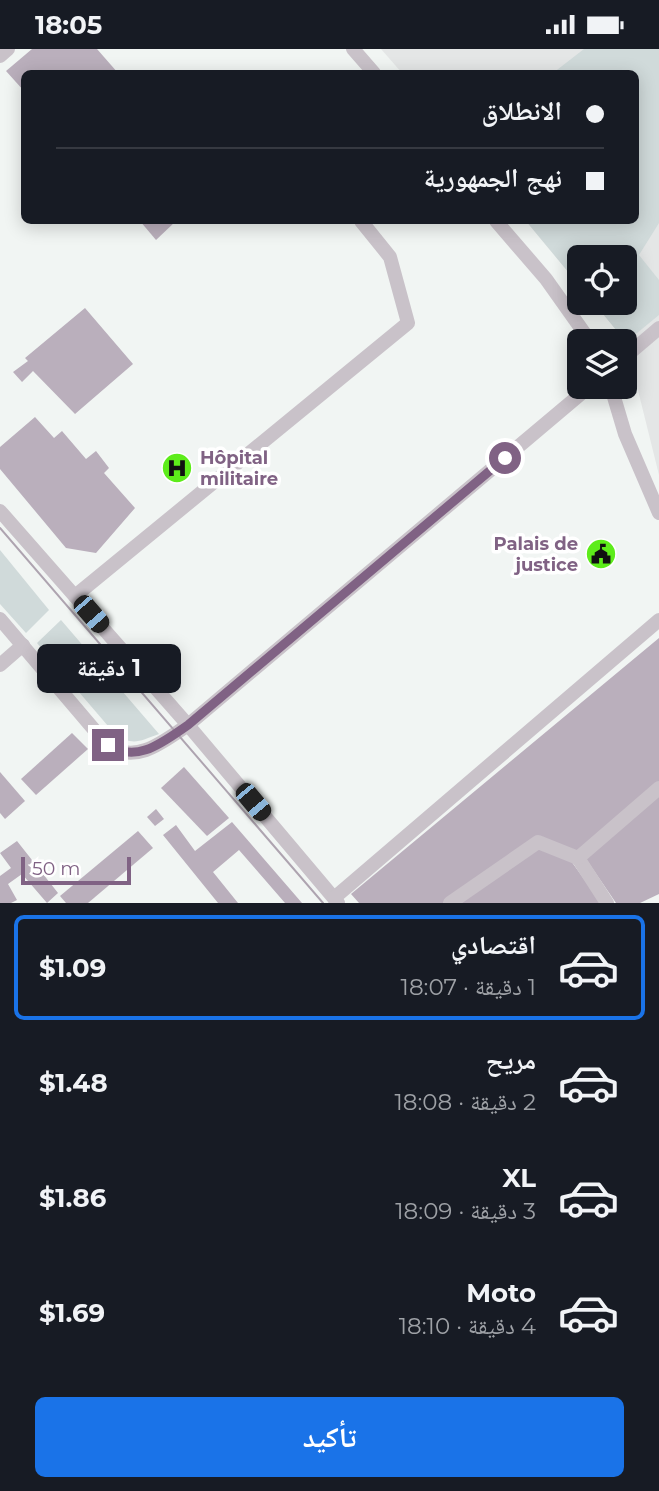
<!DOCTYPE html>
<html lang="ar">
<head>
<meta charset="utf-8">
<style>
  :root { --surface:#171b24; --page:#242831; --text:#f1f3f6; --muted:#9ea1a6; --line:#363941; --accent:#1a73e8 }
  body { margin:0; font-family:Montserrat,"Noto Naskh Arabic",sans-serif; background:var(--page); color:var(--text); direction:rtl; height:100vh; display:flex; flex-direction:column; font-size:26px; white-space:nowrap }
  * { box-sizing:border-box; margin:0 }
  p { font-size:23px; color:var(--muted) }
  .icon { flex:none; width:38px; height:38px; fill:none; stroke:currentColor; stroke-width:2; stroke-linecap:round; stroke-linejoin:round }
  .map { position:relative; height:854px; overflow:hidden; direction:ltr }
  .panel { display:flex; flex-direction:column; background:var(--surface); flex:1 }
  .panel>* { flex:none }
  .banner { position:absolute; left:21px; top:21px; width:618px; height:154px; border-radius:10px; box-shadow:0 4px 18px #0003; direction:rtl; display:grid; align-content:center; height:154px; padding:0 35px; background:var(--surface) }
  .buttons { position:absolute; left:567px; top:196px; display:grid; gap:14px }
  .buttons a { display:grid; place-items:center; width:70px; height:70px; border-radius:10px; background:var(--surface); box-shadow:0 4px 18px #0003; font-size:35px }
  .scale { position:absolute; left:21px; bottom:18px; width:110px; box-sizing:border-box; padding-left:7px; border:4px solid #806284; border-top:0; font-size:19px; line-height:24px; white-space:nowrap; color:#806284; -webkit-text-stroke:5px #fff; paint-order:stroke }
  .end { position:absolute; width:32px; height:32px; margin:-16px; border:9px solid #806284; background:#fff; box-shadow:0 0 0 4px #fff }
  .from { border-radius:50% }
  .bubble { position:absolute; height:49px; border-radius:10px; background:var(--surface); box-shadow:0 4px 18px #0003; font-size:23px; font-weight:700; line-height:49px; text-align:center; direction:rtl }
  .car { position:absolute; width:21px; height:42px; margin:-21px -10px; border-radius:9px; box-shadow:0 0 5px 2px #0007; background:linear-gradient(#222 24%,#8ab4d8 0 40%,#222 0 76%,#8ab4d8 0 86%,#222 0) }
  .banner b { display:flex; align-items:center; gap:24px; height:66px; font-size:26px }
  .banner b+b { border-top:2px solid var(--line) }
  .banner i { width:18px; height:18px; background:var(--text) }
  ul { padding:12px 0 0; list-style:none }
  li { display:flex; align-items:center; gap:21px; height:105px; margin:0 14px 10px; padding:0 21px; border:4px solid transparent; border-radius:10px }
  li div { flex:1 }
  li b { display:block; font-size:26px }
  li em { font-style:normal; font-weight:700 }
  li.active { border-color:var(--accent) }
  li>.icon { width:63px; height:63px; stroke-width:1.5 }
  .button { display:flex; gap:14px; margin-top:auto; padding:14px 35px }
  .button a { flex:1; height:80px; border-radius:10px; background:var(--accent); color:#fff; font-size:28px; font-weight:700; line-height:80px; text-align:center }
  .status { display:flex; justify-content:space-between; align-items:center; height:49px; padding:0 35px; background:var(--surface); direction:ltr }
  .status svg { height:19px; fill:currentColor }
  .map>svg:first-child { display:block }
</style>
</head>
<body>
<div class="status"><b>18:05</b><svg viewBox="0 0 49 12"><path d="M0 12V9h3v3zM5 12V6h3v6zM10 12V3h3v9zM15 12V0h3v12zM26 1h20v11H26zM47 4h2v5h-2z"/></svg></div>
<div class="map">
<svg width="659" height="854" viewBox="0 0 659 854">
  <rect width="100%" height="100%" fill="#f1f5f3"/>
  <!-- built -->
  <path fill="#e4e6e6" d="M381,0H659V426L626,293L594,254H625V208H579V236L526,172H635V24H402Z"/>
  <!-- green -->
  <g fill="#d0dada">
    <path d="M584,0H659V174L639,206L659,231V266L626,293L594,254H625V208H579V236L526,172H635V24H553Z"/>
    <path d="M0,501L49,561L26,584L0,555Z"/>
    <path d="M61,571L159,685C139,692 133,698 114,684L37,594Z"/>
  </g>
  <!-- building -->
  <g fill="#baafbc">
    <path d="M32,0H97L118,24H24V42L6,22Z"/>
    <path d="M140,172H176L156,191Z"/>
    <path d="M85,259L133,315L75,365L33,322L22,333L13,323L28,312L25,309Z"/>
    <path d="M35,368L54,389L62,382L86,410L96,402L109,419L104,424L135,459L96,504L66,499L0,420V398Z"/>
    <path d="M659,589V733L569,809L601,854H359L351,845Z"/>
    <path d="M72,684L88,700L36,746L21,730Z"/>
    <path d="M184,718L229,769L207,787L161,739Z"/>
    <path d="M0,723L25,752L5,770L0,764Z"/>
    <path d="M659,741V845L640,854H616L586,810Z"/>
    <path d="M156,760L164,770L155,777L147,768Z"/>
    <path d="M232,773L302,854H285L239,801L213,823L238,854H218L163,786L176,776L195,802Z"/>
    <path d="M138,782L153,799L88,854H66L60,847Z"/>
    <path d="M17,792L58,844L47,854L22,825L8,835L17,851L11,854H0V827L11,819L0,804Z"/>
  </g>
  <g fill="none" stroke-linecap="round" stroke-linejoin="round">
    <!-- minor -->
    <g stroke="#c9c2c9" stroke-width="14">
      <path d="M353,0L374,24"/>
      <path d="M0,7L8,0"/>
      <path d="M496,172L546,230L590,292"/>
      <path d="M625,308L659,279"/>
      <path d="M611,338L625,385L659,464"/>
      <path d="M0,462L188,676L338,854"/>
      <path d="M75,547L408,274L390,208L361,172"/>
      <path d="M0,570L108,697C137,715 163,693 188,676L589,338"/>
      <path d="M0,616L23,596"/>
      <path d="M578,809L607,854"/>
      <path d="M334,849L659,571"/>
      <path d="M450,854L538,793L578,809L659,739"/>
    </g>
    <!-- tram -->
    <path stroke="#aea4b0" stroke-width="2" d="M0,479L323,854"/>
  </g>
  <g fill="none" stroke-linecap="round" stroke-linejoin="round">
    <!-- route -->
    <path stroke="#806284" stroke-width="9" d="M108,696C137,715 163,693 188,676L505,409"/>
  </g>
  <!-- icons -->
  <defs>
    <g id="hospital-disc" transform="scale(1.575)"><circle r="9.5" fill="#5dec1a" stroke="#fff"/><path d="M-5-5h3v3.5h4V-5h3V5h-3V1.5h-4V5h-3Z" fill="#111"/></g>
    <g id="civic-disc" transform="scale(1.575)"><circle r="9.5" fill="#5dec1a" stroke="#fff"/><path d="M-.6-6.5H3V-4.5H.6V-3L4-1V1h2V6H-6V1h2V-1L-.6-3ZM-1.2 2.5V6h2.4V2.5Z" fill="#111"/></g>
  </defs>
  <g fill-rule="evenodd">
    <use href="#hospital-disc" x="177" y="419"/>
    <use href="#civic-disc" x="601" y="505"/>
  </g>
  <g text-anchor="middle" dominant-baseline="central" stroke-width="7" stroke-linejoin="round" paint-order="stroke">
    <!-- poi labels -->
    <g font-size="18" font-weight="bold" fill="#806284" stroke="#fff" text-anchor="start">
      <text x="200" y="409">Hôpital<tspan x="200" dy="21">militaire</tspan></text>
      <text x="578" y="495" text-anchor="end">Palais de<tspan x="578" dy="21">justice</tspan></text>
    </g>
  </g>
</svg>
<div class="buttons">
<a><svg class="icon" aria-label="locate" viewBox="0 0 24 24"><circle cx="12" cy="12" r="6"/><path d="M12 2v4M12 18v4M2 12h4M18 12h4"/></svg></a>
<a><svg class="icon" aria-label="layers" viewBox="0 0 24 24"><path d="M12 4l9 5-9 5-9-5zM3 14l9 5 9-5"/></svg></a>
</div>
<div class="scale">50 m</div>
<i class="end from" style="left:505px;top:409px"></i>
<i class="end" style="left:108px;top:696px"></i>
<div class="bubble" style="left:37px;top:595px;width:144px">1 دقيقة</div>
<i class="car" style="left:91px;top:565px;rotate:139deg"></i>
<i class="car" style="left:253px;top:753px;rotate:140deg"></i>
<div class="banner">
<b><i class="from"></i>الانطلاق</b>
<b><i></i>نهج الجمهورية</b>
</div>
</div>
<section class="panel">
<ul>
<li class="active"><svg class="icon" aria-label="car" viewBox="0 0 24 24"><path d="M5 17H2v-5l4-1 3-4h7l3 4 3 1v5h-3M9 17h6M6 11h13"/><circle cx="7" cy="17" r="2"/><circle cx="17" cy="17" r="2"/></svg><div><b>اقتصادي</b><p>1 دقيقة · 18:07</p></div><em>$1.09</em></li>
<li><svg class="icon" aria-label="car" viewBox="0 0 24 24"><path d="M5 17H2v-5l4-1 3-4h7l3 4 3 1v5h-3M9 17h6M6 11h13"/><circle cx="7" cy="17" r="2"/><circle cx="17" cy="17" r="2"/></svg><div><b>مريح</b><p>2 دقيقة · 18:08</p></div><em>$1.48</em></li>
<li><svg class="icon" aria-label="car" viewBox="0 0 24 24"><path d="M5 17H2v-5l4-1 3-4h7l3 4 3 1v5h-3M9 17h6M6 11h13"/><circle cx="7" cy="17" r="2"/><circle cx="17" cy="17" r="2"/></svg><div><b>XL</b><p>3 دقيقة · 18:09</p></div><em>$1.86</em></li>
<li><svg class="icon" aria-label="car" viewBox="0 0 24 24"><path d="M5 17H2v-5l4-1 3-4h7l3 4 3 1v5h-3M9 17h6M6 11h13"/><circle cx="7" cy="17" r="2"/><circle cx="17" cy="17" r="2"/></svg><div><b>Moto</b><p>4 دقيقة · 18:10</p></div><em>$1.69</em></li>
</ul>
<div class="button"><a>تأكيد</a></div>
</section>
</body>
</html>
